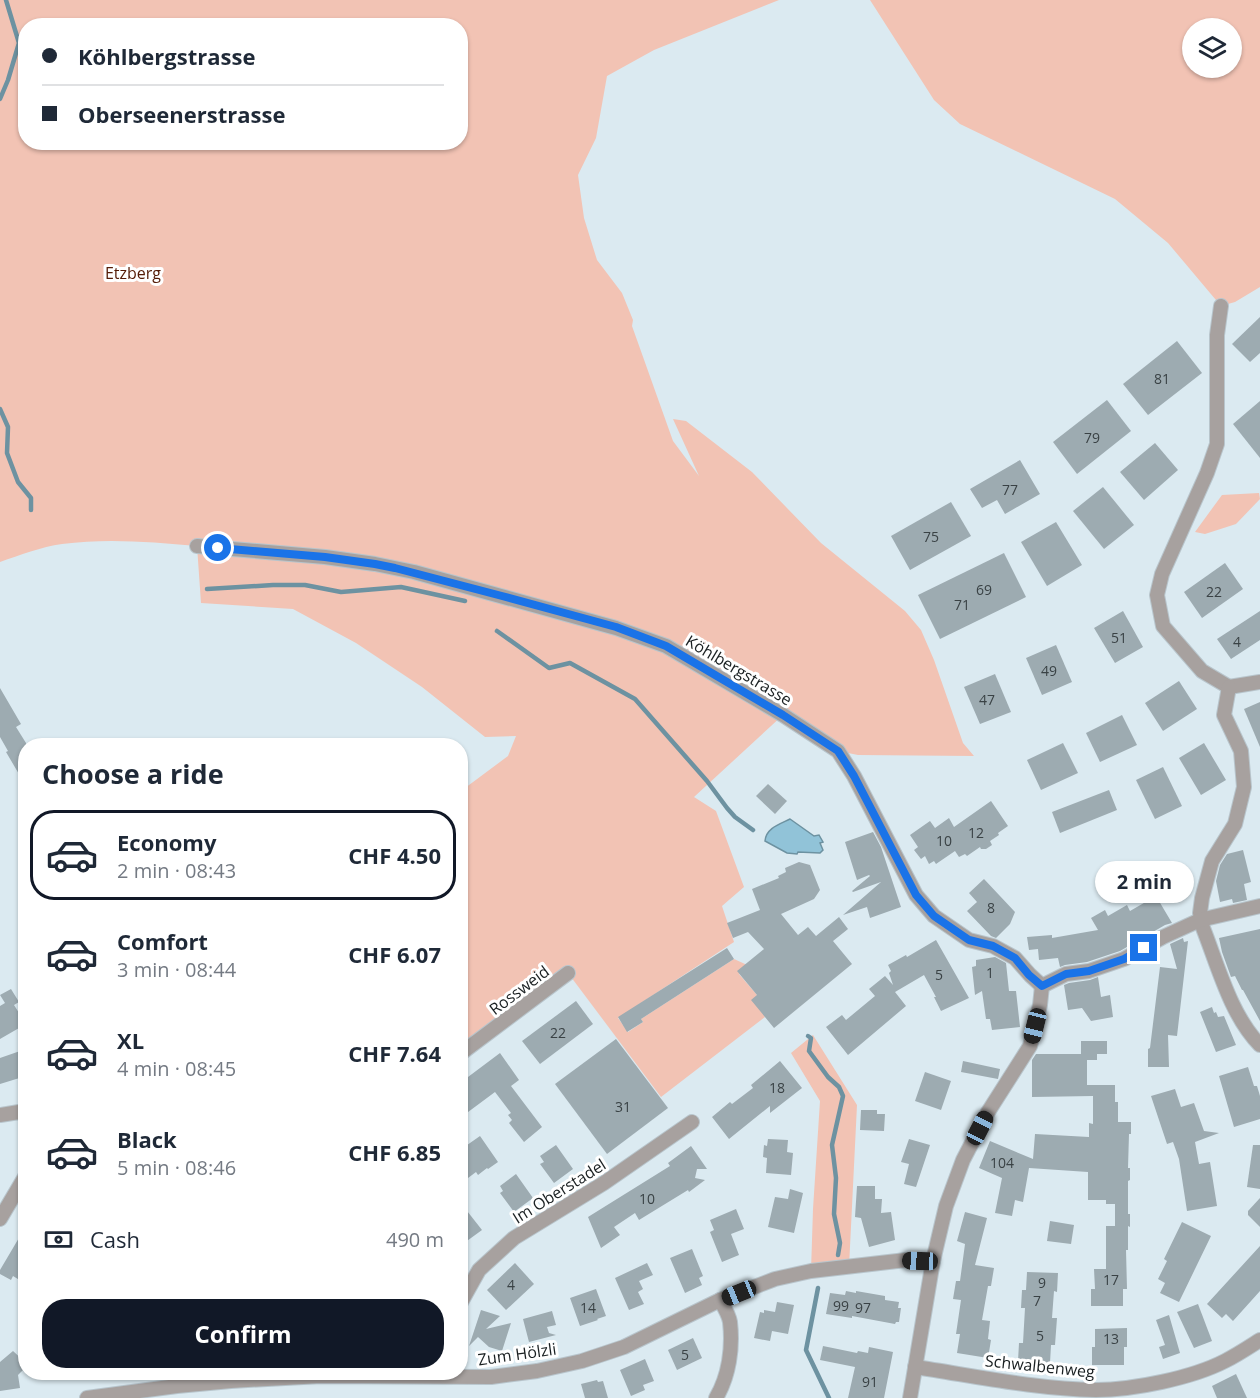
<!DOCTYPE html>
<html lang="en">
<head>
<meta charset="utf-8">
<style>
  :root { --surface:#fff; --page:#f2f2f3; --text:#1f2937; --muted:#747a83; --line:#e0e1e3; --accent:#111827 }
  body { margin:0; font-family:"Open Sans",sans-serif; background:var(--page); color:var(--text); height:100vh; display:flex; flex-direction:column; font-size:22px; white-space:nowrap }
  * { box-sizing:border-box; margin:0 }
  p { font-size:20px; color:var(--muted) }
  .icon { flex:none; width:33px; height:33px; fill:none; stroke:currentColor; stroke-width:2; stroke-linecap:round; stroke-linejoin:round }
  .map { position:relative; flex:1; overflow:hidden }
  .panel { position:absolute; left:18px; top:738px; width:450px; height:642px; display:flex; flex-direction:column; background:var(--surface); border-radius:24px; box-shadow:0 2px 4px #0004 }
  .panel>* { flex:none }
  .top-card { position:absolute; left:18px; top:18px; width:450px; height:132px; border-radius:24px; box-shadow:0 2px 4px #0004; display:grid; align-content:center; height:132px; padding:0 24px; background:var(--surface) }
  .buttons { position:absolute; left:1182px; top:18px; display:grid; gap:12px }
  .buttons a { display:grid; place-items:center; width:60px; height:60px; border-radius:50%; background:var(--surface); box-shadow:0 2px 4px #0004; font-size:30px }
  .end { position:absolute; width:27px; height:27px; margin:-14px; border:8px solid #1a73e8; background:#fff; box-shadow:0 0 0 3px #fff }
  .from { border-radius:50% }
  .bubble { position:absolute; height:42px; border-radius:21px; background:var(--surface); box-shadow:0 2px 4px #0004; font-size:20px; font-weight:700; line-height:42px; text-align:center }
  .car { position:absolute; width:18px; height:36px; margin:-18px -9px; border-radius:8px; box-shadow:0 0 4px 2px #0007; background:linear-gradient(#222 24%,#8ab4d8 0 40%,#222 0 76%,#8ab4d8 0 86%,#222 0) }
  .top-card b { display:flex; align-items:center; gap:21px; height:57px; font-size:22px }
  .top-card b+b { border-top:2px solid var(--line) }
  .top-card i { width:15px; height:15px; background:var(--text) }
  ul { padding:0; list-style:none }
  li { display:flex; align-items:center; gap:18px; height:90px; margin:0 12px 9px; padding:0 12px; border:3px solid transparent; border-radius:24px }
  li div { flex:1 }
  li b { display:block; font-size:22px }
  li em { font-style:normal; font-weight:700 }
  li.selected { border-color:var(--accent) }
  li>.icon { width:54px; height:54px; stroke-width:1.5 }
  h2 { padding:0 24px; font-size:27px; line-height:72px }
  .pay { display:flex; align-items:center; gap:15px; height:66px; padding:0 24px; font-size:22px }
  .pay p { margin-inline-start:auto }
  .button { display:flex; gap:12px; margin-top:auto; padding:12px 24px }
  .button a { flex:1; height:69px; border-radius:24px; background:var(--accent); color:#fff; font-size:24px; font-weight:700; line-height:69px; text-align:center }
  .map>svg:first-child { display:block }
</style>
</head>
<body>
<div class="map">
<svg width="1260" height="1398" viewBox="0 0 1260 1398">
  <rect width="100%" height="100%" fill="#dbeaf1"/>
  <!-- green -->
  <g fill="#f2c3b4" fill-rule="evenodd">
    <path d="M0,0H779L654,50L607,76L596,138L578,175L584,218L597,260L622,293L633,320L632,326L673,441L699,476L673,419L686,421L752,472L821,543L905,611L921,630L934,660L963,743L974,756L858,755L838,751L783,715L694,797L716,811L744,887L722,906L734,942L618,1018L628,1032L643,1022L641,1019L734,959L745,964L748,966L739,974L757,995L765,1017L661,1097L568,973L461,1054V791L508,756L516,736L485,737L422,687L356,643L293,609L201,603L197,546C152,542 107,538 62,544C41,547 20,555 0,562ZM26,26H460V142H26Z"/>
    <path d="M870,0H1260V287L1235,302L1221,306L1168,243L1115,199L960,124L934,100ZM1192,28H1232V68H1192Z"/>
    <path d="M1259,493L1260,499L1236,524L1205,534L1195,532L1222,495Z"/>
    <path d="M813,1035L857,1105L849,1267L811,1271L813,1209L820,1101L791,1053Z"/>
  </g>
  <!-- water -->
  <path fill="#91c3d8" stroke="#6d92a1" stroke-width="1.5" d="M790,819L814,836L819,835L823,842L820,843L823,850L820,853L798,852L797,854L787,853L765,841C766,828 780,824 790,819Z"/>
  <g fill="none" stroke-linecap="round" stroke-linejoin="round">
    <!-- stream -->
    <g stroke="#6d92a1" stroke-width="4.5">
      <path d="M0,99L8,80L19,43L6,0"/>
      <path d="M0,409L8,427L7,453L18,482L31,498V510"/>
      <path d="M207,589L273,585H305L341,592L401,587L465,601"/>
      <path d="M497,631L549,668L570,663L635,699L707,781L727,808L735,817L753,830"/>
      <path d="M808,1036L811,1038L809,1051L828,1077L839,1087L843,1096L832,1145L836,1178L834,1214L840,1243L838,1255"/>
      <path d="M818,1288L806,1350L829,1398"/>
    </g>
  </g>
  <!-- building -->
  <g fill="#9dabb1">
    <path d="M1260,317V353L1250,362L1232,344Z"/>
    <path d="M1177,341L1202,373L1148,415L1123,384Z"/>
    <path d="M1107,400L1131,431L1077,474L1053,442Z"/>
    <path d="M1260,401V458L1233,424Z"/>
    <path d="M1155,443L1178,470L1144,500L1120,472Z"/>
    <path d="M1020,460L1040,494L1005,514L997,500L982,508L970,489Z"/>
    <path d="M1103,487L1134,525L1104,549L1073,511Z"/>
    <path d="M951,502L971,536L910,570L891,536Z"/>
    <path d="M1056,522L1082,565L1047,586L1021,542Z"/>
    <path d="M1004,553L1026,597L940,639L918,595Z"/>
    <path d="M1225,563L1243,589L1202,618L1184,592Z"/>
    <path d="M1123,611L1143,647L1115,663L1094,628Z"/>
    <path d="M1260,611V640L1231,659L1217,639Z"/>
    <path d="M1056,645L1072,682L1042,695L1026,658Z"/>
    <path d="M995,674L1011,712L980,724L964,687Z"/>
    <path d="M1179,681L1197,709L1163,731L1145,703Z"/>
    <path d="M0,688L21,724L16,727L26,743V786L6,752L8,751L0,737Z"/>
    <path d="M1260,702V747L1244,709Z"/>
    <path d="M1122,715L1137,745L1100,762L1086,733Z"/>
    <path d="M1063,743L1078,773L1041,790L1027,760Z"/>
    <path d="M1204,743L1226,780L1201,795L1179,758Z"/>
    <path d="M1163,767L1182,806L1155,819L1136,780Z"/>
    <path d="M768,784L787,801L775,814L756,796Z"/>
    <path d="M1109,790L1117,810L1060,833L1052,812Z"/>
    <path d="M991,801L1008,826L998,833L999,835L990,841L992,845L986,849H981L980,847L967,856L965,854L959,857L955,851L936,864L934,861L929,864L925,856L921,859L914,850L918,847L910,835L930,821L935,828L949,818L954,827Z"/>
    <path d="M873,832L881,847L901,907L870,918L867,907L843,915L881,882L853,892L852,891L870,876L869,875L857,880L845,842Z"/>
    <path d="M1243,850L1251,882L1244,884L1247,900L1233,903L1232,899L1220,902L1216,881L1220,865L1227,854Z"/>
    <path d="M799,862L810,865L820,890L814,899L781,914L798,935L808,927L816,936L839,917L848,929L833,941L852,964L774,1028L751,1000L757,995L737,971L764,949L748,932L733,938L727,923L760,910L752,889L779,878L778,876L786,872L785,868Z"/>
    <path d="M984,879L1015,912L1010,924L996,938L991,936L967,911L977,902L969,893Z"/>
    <path d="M1156,896L1172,923L1165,925L1120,951L1087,962L1065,965L1060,967L1058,958L1039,960L1038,949L1029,950L1027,937L1052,935V938L1098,930L1091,918L1105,910L1108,916L1127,905L1130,911Z"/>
    <path d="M1260,929V1021L1243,990H1242L1235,976L1231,977L1222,952L1219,938Z"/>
    <path d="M1183,938L1184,942L1188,941L1177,1036L1168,1035L1169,1067H1148V1049L1150,1048L1160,967L1177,969L1170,944Z"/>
    <path d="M936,940L969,998L941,1011L934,997H936L924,975L895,992L906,1006L848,1055L826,1027L842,1015L846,1020L875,996L869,989L885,976L893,985L889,973L891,971L888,965L906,955L907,957Z"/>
    <path d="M727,948L734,959L641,1019L643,1022L627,1032L618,1017Z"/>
    <path d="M995,957L1006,963L1009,991H1016L1020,1027L992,1030L990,1019H986L982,991L975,995L972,967L976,966V960Z"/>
    <path d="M1098,977L1101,997L1110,995L1113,1017L1091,1021L1082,1008L1068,1010L1064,985L1069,983L1090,980Z"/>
    <path d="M11,989L19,1002L14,1005L26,1024L0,1039V1006L5,1003L0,995Z"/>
    <path d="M576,1001L593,1024L540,1064L522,1041Z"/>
    <path d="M1212,1007L1214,1013L1216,1012L1218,1017L1224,1016L1236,1045L1216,1052L1200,1012Z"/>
    <path d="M616,1039L668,1108L607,1154L555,1084Z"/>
    <path d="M1081,1041H1107V1054H1097V1060H1087V1085H1115V1102H1118V1122H1131V1134H1129L1128,1168H1130V1180L1128,1181V1214H1130V1227L1128,1226V1250H1126L1127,1289H1123V1306H1091V1289H1095L1094,1269H1106V1226H1115V1204H1106V1200H1088V1172L1029,1168L1023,1202L1015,1200L1012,1216L995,1213L1002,1178L979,1168L990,1141L1033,1159L1035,1134L1089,1137V1123L1093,1124V1096L1032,1097V1060L1036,1054H1081Z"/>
    <path d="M23,1050L26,1058V1076L0,1084V1058Z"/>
    <path d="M500,1053L519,1080L511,1086L542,1127L524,1142L509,1123L512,1120L508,1115L511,1113L495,1092L460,1118V1083Z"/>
    <path d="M780,1061L802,1088L770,1113V1106L729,1139L712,1117L730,1102L732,1104L753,1088L751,1085Z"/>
    <path d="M963,1061L1000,1069L998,1079L961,1072Z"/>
    <path d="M1248,1067L1254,1086H1257L1260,1096V1119L1234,1127L1219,1076Z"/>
    <path d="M925,1072L951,1081L941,1110L915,1101Z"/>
    <path d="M1175,1089L1181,1107L1194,1103L1204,1131L1219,1133L1195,1142L1199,1164L1210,1162L1217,1206L1187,1211L1179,1159L1173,1142L1167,1144L1151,1096Z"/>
    <path d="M861,1110H877V1114H885L884,1131L860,1130Z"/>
    <path d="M480,1136L498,1162L488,1169L487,1168L478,1175L476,1172L460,1184V1150Z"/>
    <path d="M768,1139L788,1140L787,1152L793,1153L791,1175L766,1173L767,1158L763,1157L764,1145L767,1146Z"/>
    <path d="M909,1139L930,1145L916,1187L904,1184L909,1164L901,1162Z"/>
    <path d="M556,1145L573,1169L554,1183L540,1164L544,1162L540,1156Z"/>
    <path d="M1253,1145H1260V1189L1247,1187Z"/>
    <path d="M691,1146L707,1169H697L695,1178L705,1180L689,1192L688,1190L639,1220L635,1213L614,1227L620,1235L601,1248L588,1217L670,1166L668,1163Z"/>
    <path d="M516,1174L533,1198L514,1212L500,1193L503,1191L500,1186Z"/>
    <path d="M857,1186H875V1199H882L881,1213L891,1212L895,1240L869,1247L861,1218L855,1217Z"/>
    <path d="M790,1189L803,1193L794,1233L768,1227L775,1197L788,1199Z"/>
    <path d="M1260,1198V1227L1248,1215V1211Z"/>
    <path d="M460,1202L482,1230L460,1246Z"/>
    <path d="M736,1209L744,1229L731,1234L739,1255L722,1262L710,1232L714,1230L710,1220Z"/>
    <path d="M965,1212L987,1218L975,1265L994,1268L991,1286H988L982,1320L990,1321L988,1339L991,1340L988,1358L957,1353L960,1334H956L961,1300L953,1299L956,1281H960L965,1244L957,1241Z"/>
    <path d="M1050,1221L1074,1225L1071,1244L1047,1241Z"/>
    <path d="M1182,1222L1211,1236L1179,1302L1160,1293L1165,1283L1158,1279L1167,1261L1164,1259Z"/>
    <path d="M26,1226V1284L13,1276L11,1280L0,1274V1270Z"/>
    <path d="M1260,1246V1291L1233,1321L1226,1314L1222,1318L1207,1304Z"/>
    <path d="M692,1249L703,1276L699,1278L702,1285L685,1293L670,1258Z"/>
    <path d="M515,1263L534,1284L506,1310L487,1290Z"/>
    <path d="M647,1263L653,1275L639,1281L643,1289L638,1292L644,1304L629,1310L615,1278Z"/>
    <path d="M1027,1272L1058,1273L1057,1292L1054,1291L1052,1318H1057L1055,1345H1051L1050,1363L1018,1361L1019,1343H1023L1025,1308H1021L1022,1290H1026Z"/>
    <path d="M596,1289L606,1316L597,1319L598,1320L580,1326L570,1298Z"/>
    <path d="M846,1291L856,1293V1291L885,1296V1300L899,1302L898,1308H901L899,1322H896L895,1324L852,1316V1318L826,1314L830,1293L845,1295Z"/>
    <path d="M777,1302L794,1305L788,1334L772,1331L770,1341L754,1338L760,1312L764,1313V1310L775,1312Z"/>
    <path d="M1198,1304L1212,1341L1194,1348L1177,1312Z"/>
    <path d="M481,1310L500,1316L486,1329L511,1323L502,1351L489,1347L478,1337L469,1346Z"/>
    <path d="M552,1311L556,1325L547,1327L549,1333L556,1335L529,1342L523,1319Z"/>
    <path d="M1169,1315L1180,1353L1163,1359L1159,1347L1165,1345L1156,1320Z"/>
    <path d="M1127,1328V1347H1124V1365H1092V1347H1095V1329Z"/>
    <path d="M693,1338L702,1358L677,1370L668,1350Z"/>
    <path d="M823,1346L857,1353L858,1351L868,1353L869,1347L893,1352L884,1398H848L855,1367L820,1360Z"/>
    <path d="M13,1351L26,1363V1367L18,1375L20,1388L0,1391V1362Z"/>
    <path d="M645,1359L654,1381L643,1385L645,1390L631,1396L620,1370Z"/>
    <path d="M1236,1374L1247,1398H1217L1212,1386Z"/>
    <path d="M597,1380L598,1382L603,1381L608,1398H585L581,1384Z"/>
  </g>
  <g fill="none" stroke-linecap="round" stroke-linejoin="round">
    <!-- minor casing -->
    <g stroke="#b8c5cc" stroke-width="16">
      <g id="minor">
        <path d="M1221,306L1217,335V444L1207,473L1162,574L1157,595L1163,626L1202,671L1229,687L1260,682"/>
        <path d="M197,546L325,557L375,564L414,572L616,628L666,646L783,715L838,751L854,776L916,895L934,916L969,940L993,946L1015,958L1030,975L1042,986"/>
        <path d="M1229,687L1224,715L1241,751L1244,787L1235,824L1212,861L1202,898L1200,913L1203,928C1218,966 1231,1016 1260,1045"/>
        <path d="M1042,986L1066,974L1089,971L1124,959L1163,937L1200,920L1260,906"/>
        <path d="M460,1054L568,973"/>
        <path d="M0,1115L19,1112L26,1116"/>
        <path d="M0,1219L26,1175"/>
        <path d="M460,1304L479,1270L514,1238L604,1183L692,1122"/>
        <path d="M915,1367C975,1376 1036,1389 1096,1390C1133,1390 1192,1378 1225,1361C1237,1355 1249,1347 1260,1340"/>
        <path d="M87,1398L177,1386L231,1381L321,1376L491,1377L537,1371L582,1361L624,1347L720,1300L775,1279L811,1271L906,1260L933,1261"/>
        <path d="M716,1398C729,1376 733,1348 730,1322C729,1315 724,1307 720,1300"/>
        <path d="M910,1398L933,1261L946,1206L963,1160L988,1112L1030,1046L1040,1005L1042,986"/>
      </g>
    </g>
    <!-- minor -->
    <use href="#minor" stroke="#a7a19f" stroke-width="14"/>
  </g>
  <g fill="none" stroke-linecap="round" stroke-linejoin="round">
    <!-- route -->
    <path stroke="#1a73e8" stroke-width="8" d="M218,548L325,557L375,564L395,568L502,596L616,627L666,646L783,715L838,751L854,776L916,895L934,916L969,940L993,946L1015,958L1029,975L1042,986L1066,974L1089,971L1124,959L1144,948"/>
  </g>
  <g text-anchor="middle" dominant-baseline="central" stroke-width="6" stroke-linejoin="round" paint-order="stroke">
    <!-- number labels -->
    <g font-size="14" fill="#3a4245">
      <text x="1162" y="378">81</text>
      <text x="1092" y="437">79</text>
      <text x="1010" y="489">77</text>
      <text x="931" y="536">75</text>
      <text x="984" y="589">69</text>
      <text x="1214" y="591">22</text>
      <text x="962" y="604">71</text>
      <text x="1119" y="637">51</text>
      <text x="1237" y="641">4</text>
      <text x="1049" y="670">49</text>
      <text x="987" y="699">47</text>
      <text x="976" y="832">12</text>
      <text x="944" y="840">10</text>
      <text x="991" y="907">8</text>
      <text x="990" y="972">1</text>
      <text x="939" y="974">5</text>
      <text x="558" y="1032">22</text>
      <text x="777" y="1087">18</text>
      <text x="623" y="1106">31</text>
      <text x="1002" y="1162">104</text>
      <text x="647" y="1198">10</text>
      <text x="1111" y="1279">17</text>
      <text x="1042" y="1282">9</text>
      <text x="511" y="1284">4</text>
      <text x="1037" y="1300">7</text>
      <text x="841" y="1305">99</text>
      <text x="588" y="1307">14</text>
      <text x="863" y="1307">97</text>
      <text x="1040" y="1335">5</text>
      <text x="1111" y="1338">13</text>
      <text x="685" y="1354">5</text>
      <text x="870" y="1381">91</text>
    </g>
    <!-- park labels -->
    <g font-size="16" fill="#541b06" stroke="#fff">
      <text x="133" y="273">Etzberg</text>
    </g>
    <!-- street labels -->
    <g font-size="16" fill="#191f21" stroke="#fff">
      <text transform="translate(739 670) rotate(31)">Köhlbergstrasse</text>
      <text transform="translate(519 990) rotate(-37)">Rossweid</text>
      <text transform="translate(559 1191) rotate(-32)">Im Oberstadel</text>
      <text transform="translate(517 1354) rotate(-8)">Zum Hölzli</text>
      <text transform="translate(1040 1366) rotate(6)">Schwalbenweg</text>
    </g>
  </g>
</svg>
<div class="buttons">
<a><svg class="icon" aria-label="layers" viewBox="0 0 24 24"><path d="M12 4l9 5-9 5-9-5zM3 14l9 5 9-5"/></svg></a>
</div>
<i class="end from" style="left:218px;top:548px"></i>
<i class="end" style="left:1144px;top:948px"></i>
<div class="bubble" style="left:1095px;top:861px;width:99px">2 min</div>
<i class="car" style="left:1035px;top:1026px;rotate:194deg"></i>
<i class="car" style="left:980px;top:1128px;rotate:27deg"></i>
<i class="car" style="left:920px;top:1261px;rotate:272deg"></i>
<i class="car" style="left:739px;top:1293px;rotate:248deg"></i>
<div class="top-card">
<b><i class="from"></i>Köhlbergstrasse</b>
<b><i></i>Oberseenerstrasse</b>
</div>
<section class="panel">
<h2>Choose a ride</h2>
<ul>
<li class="selected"><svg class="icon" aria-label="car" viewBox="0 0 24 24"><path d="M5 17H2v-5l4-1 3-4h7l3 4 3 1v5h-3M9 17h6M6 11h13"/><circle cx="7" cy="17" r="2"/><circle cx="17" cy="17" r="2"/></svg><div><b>Economy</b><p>2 min · 08:43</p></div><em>CHF 4.50</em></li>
<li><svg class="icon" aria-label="car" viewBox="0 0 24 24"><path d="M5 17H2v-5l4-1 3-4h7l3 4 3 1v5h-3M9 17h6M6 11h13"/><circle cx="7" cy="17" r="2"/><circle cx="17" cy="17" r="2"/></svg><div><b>Comfort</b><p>3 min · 08:44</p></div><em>CHF 6.07</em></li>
<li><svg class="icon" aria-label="car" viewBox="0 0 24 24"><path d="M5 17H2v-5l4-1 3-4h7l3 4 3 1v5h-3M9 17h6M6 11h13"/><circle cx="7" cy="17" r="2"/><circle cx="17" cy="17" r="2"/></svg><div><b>XL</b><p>4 min · 08:45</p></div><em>CHF 7.64</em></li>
<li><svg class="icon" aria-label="car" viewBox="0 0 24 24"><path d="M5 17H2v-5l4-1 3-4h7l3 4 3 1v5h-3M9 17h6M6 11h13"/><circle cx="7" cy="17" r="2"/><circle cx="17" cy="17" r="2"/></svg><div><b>Black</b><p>5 min · 08:46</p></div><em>CHF 6.85</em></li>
</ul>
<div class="pay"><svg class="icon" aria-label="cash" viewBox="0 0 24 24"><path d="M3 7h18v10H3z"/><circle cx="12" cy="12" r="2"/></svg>Cash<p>490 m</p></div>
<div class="button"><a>Confirm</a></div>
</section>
</div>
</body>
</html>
